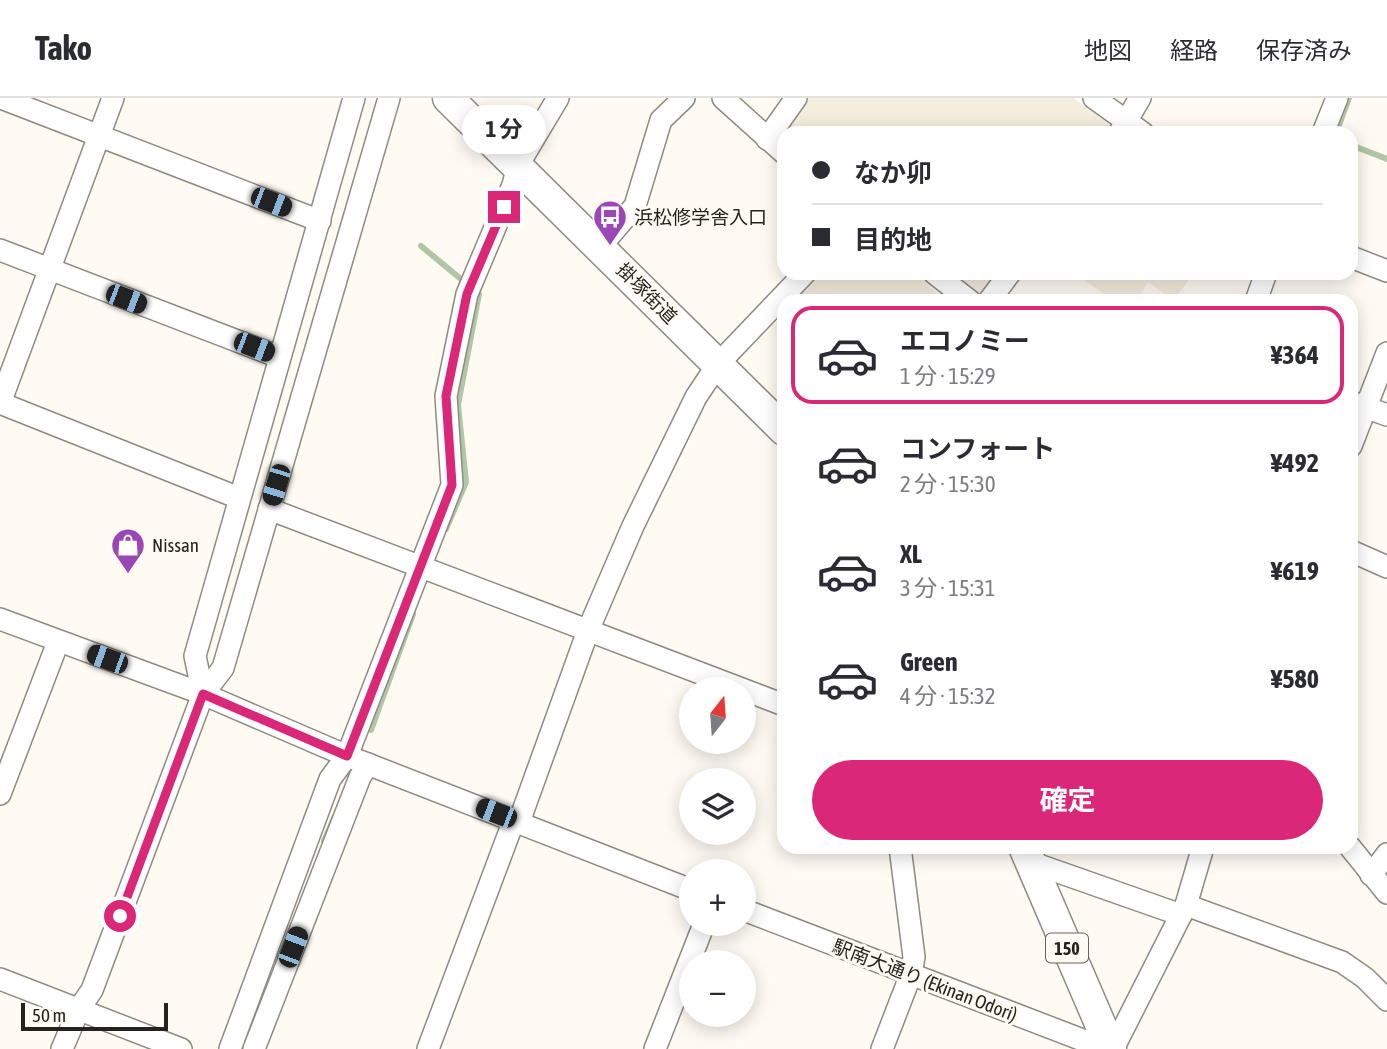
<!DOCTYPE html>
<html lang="ja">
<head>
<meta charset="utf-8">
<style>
  :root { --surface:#fff; --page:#f7f7f7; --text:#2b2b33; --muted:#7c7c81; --line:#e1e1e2; --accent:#db2777 }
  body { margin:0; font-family:"Asap Condensed","Noto Sans JP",sans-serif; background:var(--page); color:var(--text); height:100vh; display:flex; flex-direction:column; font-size:26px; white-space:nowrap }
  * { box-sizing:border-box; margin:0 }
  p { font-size:23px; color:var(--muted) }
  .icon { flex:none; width:38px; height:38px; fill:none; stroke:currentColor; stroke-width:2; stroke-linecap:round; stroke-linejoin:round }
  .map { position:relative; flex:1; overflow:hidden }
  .details { position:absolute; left:777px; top:196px; width:581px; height:560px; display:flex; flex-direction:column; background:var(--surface); border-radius:21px; box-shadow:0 4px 18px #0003 }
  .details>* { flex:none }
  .hud { position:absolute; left:777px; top:28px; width:581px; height:154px; border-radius:21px; box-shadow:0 4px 18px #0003; display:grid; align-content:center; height:154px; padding:0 35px; background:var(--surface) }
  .needle { width:46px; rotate:17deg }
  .tools { position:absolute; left:679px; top:579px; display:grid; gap:14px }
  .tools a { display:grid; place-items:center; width:77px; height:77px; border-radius:50%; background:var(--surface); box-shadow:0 4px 18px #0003; font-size:35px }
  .scale { position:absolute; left:21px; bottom:18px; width:147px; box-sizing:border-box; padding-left:7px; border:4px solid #242320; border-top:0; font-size:19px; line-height:24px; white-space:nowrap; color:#242320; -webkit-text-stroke:5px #fffbf2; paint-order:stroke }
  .end { position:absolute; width:32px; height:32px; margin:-16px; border:9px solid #db2777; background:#fff; box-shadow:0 0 0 4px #fff }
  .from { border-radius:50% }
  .bubble { position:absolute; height:49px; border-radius:24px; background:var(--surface); box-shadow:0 4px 18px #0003; font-size:23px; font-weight:700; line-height:49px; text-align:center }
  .car { position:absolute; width:21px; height:42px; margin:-21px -10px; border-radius:9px; box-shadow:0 0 5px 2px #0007; background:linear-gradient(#222 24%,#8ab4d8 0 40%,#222 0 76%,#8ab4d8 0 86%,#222 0) }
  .hud b { display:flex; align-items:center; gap:24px; height:66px; font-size:26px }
  .hud b+b { border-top:2px solid var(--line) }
  .hud i { width:18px; height:18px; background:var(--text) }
  ul { padding:12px 0 0; list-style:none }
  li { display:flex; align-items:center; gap:21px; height:98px; margin:0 14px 10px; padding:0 21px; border:4px solid transparent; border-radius:21px }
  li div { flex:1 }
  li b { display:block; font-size:26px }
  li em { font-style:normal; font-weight:700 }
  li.selected { border-color:var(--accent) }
  li>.icon { width:63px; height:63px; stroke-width:1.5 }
  .button { display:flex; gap:14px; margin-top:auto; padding:14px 35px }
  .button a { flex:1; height:80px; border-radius:42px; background:var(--accent); color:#fff; font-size:28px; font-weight:700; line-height:80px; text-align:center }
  header { display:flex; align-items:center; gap:42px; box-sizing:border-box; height:98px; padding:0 35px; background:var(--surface); border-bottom:2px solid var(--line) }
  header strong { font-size:33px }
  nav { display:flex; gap:38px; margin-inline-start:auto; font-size:24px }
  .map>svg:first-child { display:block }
</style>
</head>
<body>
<header>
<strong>Tako</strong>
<nav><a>地図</a><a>経路</a><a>保存済み</a></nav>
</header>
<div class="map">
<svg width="1387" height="951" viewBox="0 0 1387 951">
  <rect width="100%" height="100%" fill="#fffbf2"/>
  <!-- built -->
  <g fill="#f5edde">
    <path d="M806,0H1073L1113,29L1109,35H784V45L778,40Z"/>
    <path d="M818,175H914L946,203H796L794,201Z"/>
    <path d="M948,175H1001L981,201Z"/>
    <path d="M1073,175H1194L1174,202L1148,184L1136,203H1115Z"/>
  </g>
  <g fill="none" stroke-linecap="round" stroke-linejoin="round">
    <!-- stream -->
    <g stroke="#b0c6a4" stroke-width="6">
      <path d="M1336,35L1349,0"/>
      <path d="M1351,47L1387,61"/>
      <path d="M421,148L479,196L458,307L466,384L446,431"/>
      <path d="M371,632L413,516"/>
      <path d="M324,743L335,718"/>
    </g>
    <!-- minor casing -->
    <g stroke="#8f8b83" stroke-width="24">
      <g id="minor">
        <path d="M1,0L320,123"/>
        <path d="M723,0L784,55"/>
        <path d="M1094,0L1143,35"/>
        <path d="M1120,34L1140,0"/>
        <path d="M1323,35L1337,0"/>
        <path d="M767,41L796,0"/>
        <path d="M600,149L635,108L661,22L684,0"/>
        <path d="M0,152L279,259"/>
        <path d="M1351,159L1387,173"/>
        <path d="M934,175L970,203"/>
        <path d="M989,203L1010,175"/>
        <path d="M1256,203L1266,175"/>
        <path d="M1351,304L1387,317"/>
        <path d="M0,305L113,0"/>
        <path d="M0,305L239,400"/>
        <path d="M1351,348L1387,255"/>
        <path d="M269,411L784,607"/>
        <path d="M1351,453L1387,469"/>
        <path d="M0,521L203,596L347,658L691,792"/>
        <path d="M203,596L195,558L354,0"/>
        <path d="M0,696L58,544"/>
        <path d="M519,724L589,530L633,428L696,299L718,266L805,175"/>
        <path d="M1350,749L1387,795"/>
        <path d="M1030,764L1181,817"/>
        <path d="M1371,777L1387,756"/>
        <path d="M1186,807L1342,864L1365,880L1387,902"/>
        <path d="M744,812L1106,951"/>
        <path d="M0,881L181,951"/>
        <path d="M62,951L79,911L92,892L203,596L223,570L389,0"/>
        <path d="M230,951L330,681L347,658L452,387L446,298L467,196L513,87L518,67L558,0"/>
        <path d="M254,951L360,679L368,666"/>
        <path d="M428,951L514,722"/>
        <path d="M655,951L704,826"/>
        <path d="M882,951L911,876L914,859L900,749"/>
        <path d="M1113,951L1186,807L1203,749"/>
      </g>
    </g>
    <!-- highway casing -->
    <g stroke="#8f8b83" stroke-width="33">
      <g id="highway">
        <path d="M448,0L784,332"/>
        <path d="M1024,749L1111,951"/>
      </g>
    </g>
    <!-- minor -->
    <use href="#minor" stroke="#fff" stroke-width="21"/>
    <!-- highway -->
    <use href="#highway" stroke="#fff" stroke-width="30"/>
  </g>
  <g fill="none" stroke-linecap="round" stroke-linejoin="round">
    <!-- route -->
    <path stroke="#db2777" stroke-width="9" d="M120,818L203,596L347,658L452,387L446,298L467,196L504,109"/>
  </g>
  <!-- icons -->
  <defs>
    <g id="bus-pin" transform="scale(1.75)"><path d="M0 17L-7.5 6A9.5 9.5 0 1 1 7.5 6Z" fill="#9b47b6" stroke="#fffbf2"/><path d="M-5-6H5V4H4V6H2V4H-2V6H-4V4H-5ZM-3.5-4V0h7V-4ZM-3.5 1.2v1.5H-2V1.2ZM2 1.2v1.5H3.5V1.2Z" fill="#fff"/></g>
    <g id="shop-pin" transform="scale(1.75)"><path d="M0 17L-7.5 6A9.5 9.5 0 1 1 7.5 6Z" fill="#9b47b6" stroke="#fffbf2"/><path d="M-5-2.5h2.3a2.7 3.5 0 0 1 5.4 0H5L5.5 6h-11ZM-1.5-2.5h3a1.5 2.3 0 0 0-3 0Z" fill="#fff"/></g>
  </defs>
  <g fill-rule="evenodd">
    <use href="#bus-pin" x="610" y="119"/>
    <use href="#shop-pin" x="128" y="447"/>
  </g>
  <g text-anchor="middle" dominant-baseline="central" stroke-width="6" stroke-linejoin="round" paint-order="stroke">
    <!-- shield labels -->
    <rect fill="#fffbf2" stroke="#66645f" stroke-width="2" x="1046" y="835.5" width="42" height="29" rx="5"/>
    <g font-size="18" font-weight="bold" fill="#242320">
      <text x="1067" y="850">150</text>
    </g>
    <!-- poi labels -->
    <g font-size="19" fill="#242320" stroke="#fffbf2" text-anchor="start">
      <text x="634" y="119">浜松修学舎入口</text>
      <text x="152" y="447">Nissan</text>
    </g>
    <!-- street labels -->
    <g font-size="19" fill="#242320" stroke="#fffbf2">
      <text transform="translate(647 195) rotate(45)">掛塚街道</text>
      <text transform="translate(925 882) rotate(21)">駅南大通り (Ekinan Odori)</text>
    </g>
  </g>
</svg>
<div class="tools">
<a><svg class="needle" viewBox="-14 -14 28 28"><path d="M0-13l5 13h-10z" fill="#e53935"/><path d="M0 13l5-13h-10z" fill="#7c7c81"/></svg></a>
<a><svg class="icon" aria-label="layers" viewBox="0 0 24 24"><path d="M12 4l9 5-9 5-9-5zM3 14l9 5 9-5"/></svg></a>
<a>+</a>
<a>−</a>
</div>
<div class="scale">50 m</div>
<i class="end from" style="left:120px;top:818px"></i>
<i class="end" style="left:504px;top:109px"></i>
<div class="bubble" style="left:462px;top:7px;width:84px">1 分</div>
<i class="car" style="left:271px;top:104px;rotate:111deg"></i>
<i class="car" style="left:126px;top:201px;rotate:111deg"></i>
<i class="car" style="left:254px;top:249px;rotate:111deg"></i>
<i class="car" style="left:276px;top:387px;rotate:197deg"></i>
<i class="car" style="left:107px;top:561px;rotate:290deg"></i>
<i class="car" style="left:496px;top:715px;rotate:291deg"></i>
<i class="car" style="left:293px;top:849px;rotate:21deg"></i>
<div class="hud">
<b><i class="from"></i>なか卯</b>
<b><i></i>目的地</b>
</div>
<section class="details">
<ul>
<li class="selected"><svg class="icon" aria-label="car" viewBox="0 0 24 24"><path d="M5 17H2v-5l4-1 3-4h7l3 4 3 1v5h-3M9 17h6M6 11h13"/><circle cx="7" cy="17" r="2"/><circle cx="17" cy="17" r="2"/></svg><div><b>エコノミー</b><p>1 分 · 15:29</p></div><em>¥364</em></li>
<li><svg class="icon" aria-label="car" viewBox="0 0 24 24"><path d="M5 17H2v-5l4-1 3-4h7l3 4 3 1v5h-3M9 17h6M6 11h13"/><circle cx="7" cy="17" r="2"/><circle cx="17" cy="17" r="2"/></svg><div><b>コンフォート</b><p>2 分 · 15:30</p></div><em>¥492</em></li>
<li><svg class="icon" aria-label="car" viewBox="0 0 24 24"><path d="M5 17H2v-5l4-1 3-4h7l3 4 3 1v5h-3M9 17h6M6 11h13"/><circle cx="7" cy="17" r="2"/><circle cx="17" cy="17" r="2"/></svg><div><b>XL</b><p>3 分 · 15:31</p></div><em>¥619</em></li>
<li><svg class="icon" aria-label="car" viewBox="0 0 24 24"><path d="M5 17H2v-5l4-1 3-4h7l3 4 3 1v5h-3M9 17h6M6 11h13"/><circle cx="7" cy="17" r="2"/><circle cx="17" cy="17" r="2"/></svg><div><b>Green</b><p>4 分 · 15:32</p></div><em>¥580</em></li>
</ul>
<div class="button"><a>確定</a></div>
</section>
</div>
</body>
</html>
